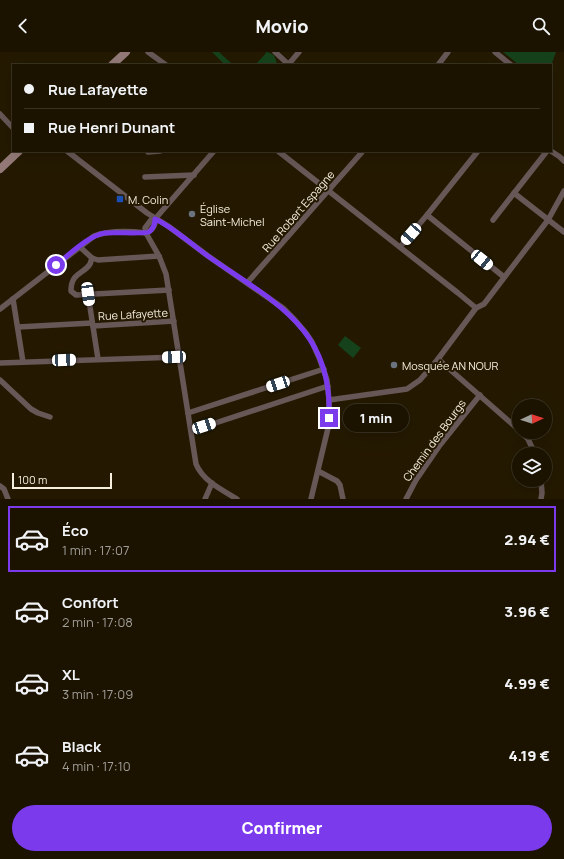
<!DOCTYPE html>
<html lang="fr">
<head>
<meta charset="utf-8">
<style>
  :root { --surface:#1b1300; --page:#28200f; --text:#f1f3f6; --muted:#a09e99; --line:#393222; --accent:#7c3aed }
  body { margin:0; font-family:Manrope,sans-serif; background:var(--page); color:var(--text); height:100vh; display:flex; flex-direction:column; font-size:15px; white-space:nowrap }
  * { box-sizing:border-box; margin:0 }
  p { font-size:13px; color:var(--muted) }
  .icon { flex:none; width:22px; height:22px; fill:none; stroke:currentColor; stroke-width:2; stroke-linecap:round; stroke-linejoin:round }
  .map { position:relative; height:447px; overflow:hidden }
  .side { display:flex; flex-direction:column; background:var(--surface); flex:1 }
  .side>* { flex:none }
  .hud { position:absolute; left:12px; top:12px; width:540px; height:88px; border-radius:0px; box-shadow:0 4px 16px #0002,0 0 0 1px var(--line); display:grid; align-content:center; height:88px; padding:0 12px; background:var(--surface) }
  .needle { width:26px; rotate:86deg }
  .tools { position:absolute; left:512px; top:347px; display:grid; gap:8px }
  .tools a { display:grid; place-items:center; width:40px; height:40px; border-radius:50%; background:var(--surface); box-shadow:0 4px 16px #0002,0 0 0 1px var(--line); font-size:20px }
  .scale { position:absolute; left:12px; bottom:10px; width:100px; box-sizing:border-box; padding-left:4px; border:2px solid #f6efde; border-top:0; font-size:11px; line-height:14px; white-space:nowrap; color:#f6efde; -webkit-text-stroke:3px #241900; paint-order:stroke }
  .end { position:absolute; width:18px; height:18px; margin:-9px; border:5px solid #7c3aed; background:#fff; box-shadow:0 0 0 2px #fff }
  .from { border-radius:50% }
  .bubble { position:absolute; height:28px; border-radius:14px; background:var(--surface); box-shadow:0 4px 16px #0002,0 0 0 1px var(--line); font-size:13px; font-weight:800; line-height:28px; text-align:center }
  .car { position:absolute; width:12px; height:24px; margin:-12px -6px; border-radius:5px; box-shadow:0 0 3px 1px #0007; background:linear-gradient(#fff 24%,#345 0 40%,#fff 0 76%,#345 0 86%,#fff 0) }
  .hud b { display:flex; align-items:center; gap:14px; height:38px; font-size:15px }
  .hud b+b { border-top:1px solid var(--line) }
  .hud i { width:10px; height:10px; background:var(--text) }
  ul { padding:7px 0 0; list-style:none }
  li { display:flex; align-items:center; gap:12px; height:66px; margin:0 8px 6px; padding:0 4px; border:2px solid transparent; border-radius:0px }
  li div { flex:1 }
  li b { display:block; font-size:15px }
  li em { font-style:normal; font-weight:800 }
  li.selected { border-color:var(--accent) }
  li>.icon { width:36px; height:36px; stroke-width:1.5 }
  .cta { display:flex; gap:8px; margin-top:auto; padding:8px 12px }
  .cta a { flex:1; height:46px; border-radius:24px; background:var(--accent); color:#fff; font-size:16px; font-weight:800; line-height:46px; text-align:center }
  header { display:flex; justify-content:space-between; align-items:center; height:52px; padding:0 12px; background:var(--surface); font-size:18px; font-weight:800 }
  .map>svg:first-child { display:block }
</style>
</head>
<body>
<header><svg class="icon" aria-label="back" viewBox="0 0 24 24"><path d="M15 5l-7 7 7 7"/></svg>Movio<svg class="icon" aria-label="search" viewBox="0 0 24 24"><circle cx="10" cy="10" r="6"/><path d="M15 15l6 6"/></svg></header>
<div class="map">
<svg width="564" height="447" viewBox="0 0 564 447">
  <rect width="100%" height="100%" fill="#241900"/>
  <!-- grass -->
  <g fill="#15421b">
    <path d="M212,0H219L231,11V13H225Z"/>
    <path d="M265,0C273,0 276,5 277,13H255L266,1Z"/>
    <path d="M503,0H556L551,14V13H519Z"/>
    <path d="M345,284L361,296L353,306L338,293Z"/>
  </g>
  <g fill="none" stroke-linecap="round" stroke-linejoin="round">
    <!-- street -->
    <g stroke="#675757" stroke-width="5.5">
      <path d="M148,0L166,13"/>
      <path d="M275,0L288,12"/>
      <path d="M495,0L511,13"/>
      <path d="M288,13L299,0"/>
      <path d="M438,13L448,0"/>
      <path d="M0,62L13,76"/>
      <path d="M67,99L147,161L168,174L208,204L283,256L294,267L306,281L312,290L320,308L327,328L329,348V372L311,447"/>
      <path d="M214,99L155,167L151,168L145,176L146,181L159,204L166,222L196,412C203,429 222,438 237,447"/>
      <path d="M278,99L458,241L476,256"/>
      <path d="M551,99L560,105L564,109"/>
      <path d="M148,100L160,99"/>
      <path d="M145,125L194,123"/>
      <path d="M514,141L564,180"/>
      <path d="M427,163L504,225"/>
      <path d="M493,168L547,99"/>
      <path d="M146,181C152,179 156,173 155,167"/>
      <path d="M80,195L92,206L98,208L159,204"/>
      <path d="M400,195L427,163L478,99"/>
      <path d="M92,206C91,208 91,210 90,212C84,222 71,220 71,239L76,243L169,238"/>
      <path d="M247,231L363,99"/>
      <path d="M88,242L98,307"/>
      <path d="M13,247L23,310"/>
      <path d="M0,257L94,184C110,178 129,179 146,181"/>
      <path d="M93,274L174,269"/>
      <path d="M18,275L92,271"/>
      <path d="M0,311L179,305"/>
      <path d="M0,328L31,357L38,361L50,365"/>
      <path d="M329,348L407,337L420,328L438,307"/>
      <path d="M188,361L324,317"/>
      <path d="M519,378L438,307L476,256L484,252L548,168L564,139"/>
      <path d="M191,379L328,334"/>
      <path d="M521,380L528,387L535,402"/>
      <path d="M318,419L337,429L340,433L343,447"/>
      <path d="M541,428L542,441L541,447"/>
      <path d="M0,434L4,437L8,447"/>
      <path d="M205,447L212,431"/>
      <path d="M406,447L416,428L440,393L480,343"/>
    </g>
    <!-- secondary -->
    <g stroke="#937a79" stroke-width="8">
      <path d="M112,13L126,0"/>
      <path d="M0,117L19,99"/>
    </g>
  </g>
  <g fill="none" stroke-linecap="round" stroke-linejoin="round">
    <!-- route -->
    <path stroke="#7c3aed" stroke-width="5" d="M56,213C69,203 89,183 105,181C113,180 146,182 149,180C153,177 155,172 155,167L161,170C180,181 197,197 215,209C278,252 333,279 329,366"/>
  </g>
  <!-- markers -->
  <rect fill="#1a4fb4" stroke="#241900" stroke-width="1.5" x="116" y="143" width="8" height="8" rx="2"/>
  <g fill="#6b7280" stroke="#241900" stroke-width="1.5">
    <circle cx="192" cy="162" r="4"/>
    <circle cx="394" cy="313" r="4"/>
  </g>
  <g text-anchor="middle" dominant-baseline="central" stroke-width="4" stroke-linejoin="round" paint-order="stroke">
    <!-- poi labels -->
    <g font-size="11" fill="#f6efde" stroke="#241900" text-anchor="start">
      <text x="128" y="147">M. Colin</text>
      <text x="200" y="156">Église<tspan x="200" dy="13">Saint-Michel</tspan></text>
      <text x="402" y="313">Mosquée AN NOUR</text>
    </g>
    <!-- street labels -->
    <g font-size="11" fill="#f6efde" stroke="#241900">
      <text transform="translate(298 159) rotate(-49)">Rue Robert Espagne</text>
      <text transform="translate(133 262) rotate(-3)">Rue Lafayette</text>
      <text transform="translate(434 388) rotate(-54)">Chemin des Bourgs</text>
    </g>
  </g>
</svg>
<div class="tools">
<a><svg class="needle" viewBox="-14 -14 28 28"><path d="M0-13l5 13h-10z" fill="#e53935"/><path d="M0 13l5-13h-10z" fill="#a09e99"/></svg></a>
<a><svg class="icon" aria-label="layers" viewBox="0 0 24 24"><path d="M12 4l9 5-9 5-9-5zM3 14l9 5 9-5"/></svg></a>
</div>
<div class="scale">100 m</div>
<i class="end from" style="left:56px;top:213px"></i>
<i class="end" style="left:329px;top:366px"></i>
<div class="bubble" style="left:343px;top:352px;width:66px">1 min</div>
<i class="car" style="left:411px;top:182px;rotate:221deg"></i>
<i class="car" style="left:482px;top:208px;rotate:129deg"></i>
<i class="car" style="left:88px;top:242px;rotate:172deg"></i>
<i class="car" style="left:174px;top:305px;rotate:268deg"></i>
<i class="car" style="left:64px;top:308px;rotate:88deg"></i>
<i class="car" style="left:278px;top:332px;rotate:252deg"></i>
<i class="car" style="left:204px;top:374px;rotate:72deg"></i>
<div class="hud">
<b><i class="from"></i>Rue Lafayette</b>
<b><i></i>Rue Henri Dunant</b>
</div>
</div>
<section class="side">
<ul>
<li class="selected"><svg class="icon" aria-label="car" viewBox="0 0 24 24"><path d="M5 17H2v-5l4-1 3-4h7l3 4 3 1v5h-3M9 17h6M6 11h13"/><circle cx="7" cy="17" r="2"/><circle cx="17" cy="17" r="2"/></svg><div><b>Éco</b><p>1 min · 17:07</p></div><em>2.94 €</em></li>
<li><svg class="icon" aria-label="car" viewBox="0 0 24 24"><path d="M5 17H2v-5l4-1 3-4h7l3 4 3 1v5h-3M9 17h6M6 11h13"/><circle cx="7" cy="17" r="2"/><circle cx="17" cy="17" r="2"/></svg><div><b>Confort</b><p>2 min · 17:08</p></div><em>3.96 €</em></li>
<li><svg class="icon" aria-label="car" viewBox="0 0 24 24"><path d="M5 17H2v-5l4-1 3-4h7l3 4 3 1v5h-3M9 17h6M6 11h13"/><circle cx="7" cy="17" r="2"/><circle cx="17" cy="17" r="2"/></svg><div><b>XL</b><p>3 min · 17:09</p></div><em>4.99 €</em></li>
<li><svg class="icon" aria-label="car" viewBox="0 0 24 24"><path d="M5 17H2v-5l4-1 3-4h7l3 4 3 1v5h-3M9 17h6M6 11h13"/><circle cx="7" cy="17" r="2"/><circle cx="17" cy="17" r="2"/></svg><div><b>Black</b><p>4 min · 17:10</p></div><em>4.19 €</em></li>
</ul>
<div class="cta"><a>Confirmer</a></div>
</section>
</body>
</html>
